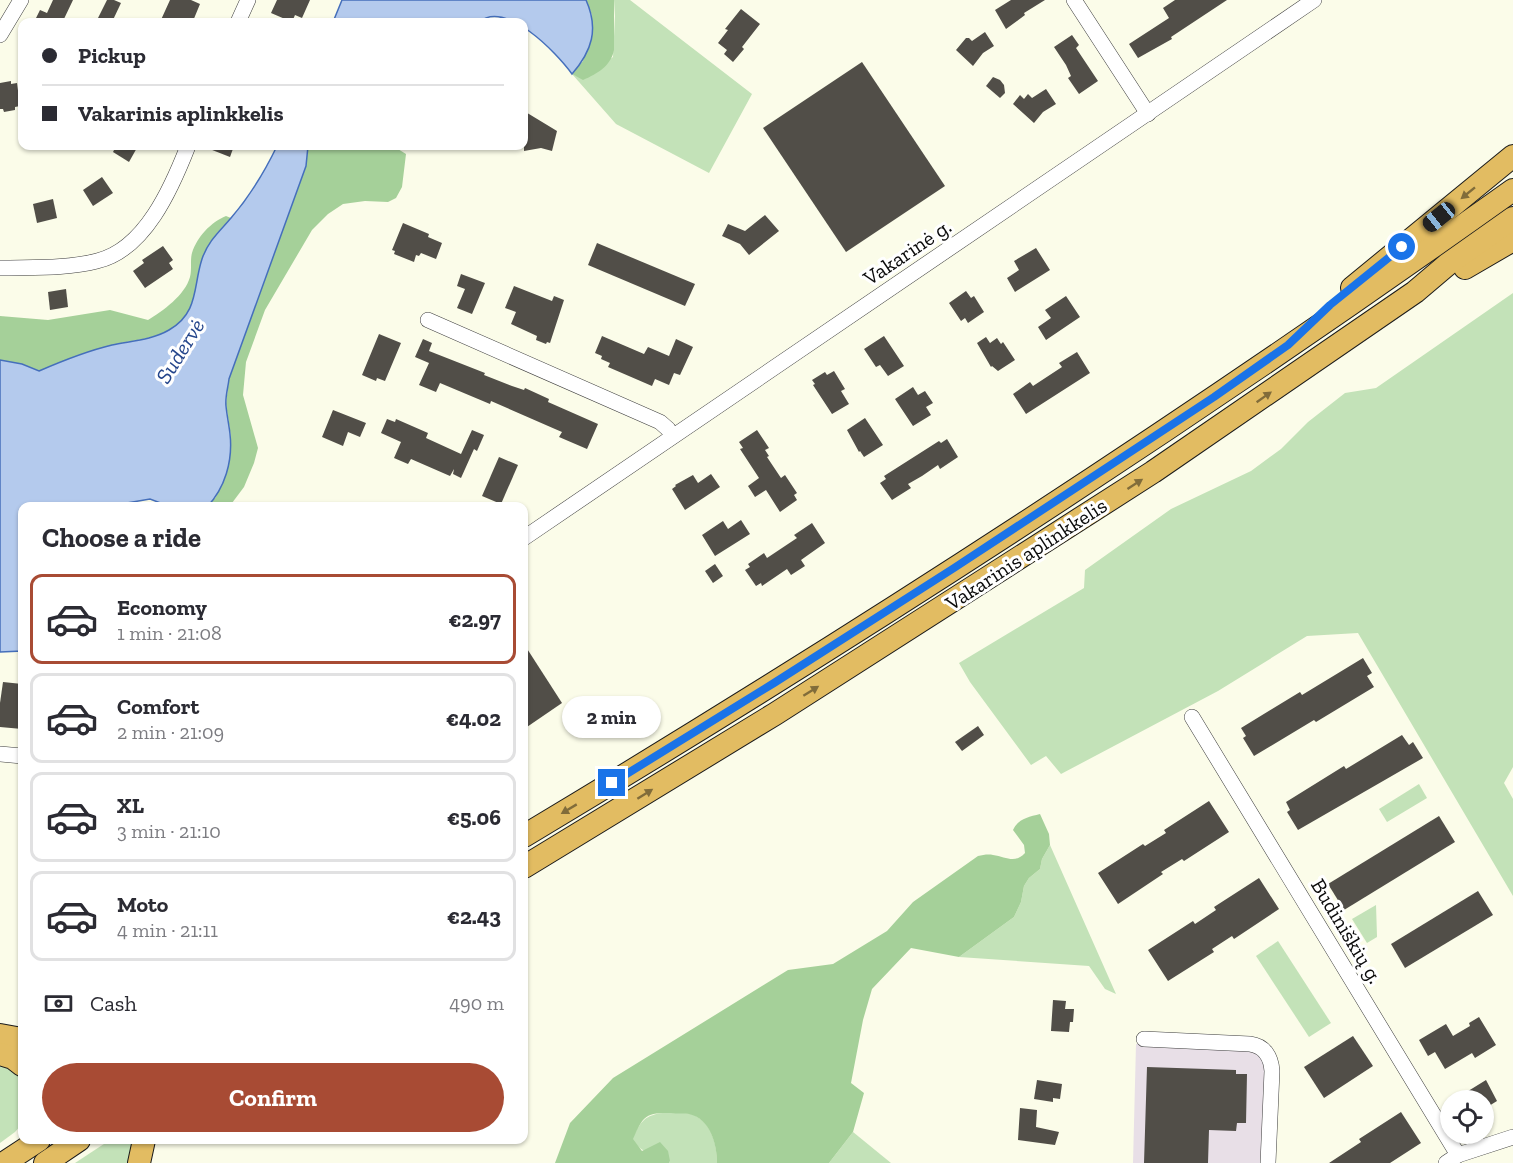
<!DOCTYPE html>
<html lang="en">
<head>
<meta charset="utf-8">
<style>
  :root { --surface:#fff; --page:#f2f2f3; --text:#2b2b33; --muted:#7c7c81; --line:#e1e1e2; --accent:#a84b34 }
  body { margin:0; font-family:"Zilla Slab",serif; background:var(--page); color:var(--text); height:100vh; display:flex; flex-direction:column; font-size:22px; white-space:nowrap }
  * { box-sizing:border-box; margin:0 }
  p { font-size:20px; color:var(--muted) }
  .icon { flex:none; width:33px; height:33px; fill:none; stroke:currentColor; stroke-width:2; stroke-linecap:round; stroke-linejoin:round }
  .map { position:relative; flex:1; overflow:hidden }
  .panel { position:absolute; left:18px; top:502px; width:510px; height:642px; display:flex; flex-direction:column; background:var(--surface); border-radius:12px; box-shadow:0 2px 4px #0004 }
  .panel>* { flex:none }
  .banner { position:absolute; left:18px; top:18px; width:510px; height:132px; border-radius:12px; box-shadow:0 2px 4px #0004; display:grid; align-content:center; height:132px; padding:0 24px; background:var(--surface) }
  .buttons { position:absolute; left:1440px; top:1090px; display:grid; gap:12px }
  .buttons a { display:grid; place-items:center; width:54px; height:54px; border-radius:50%; background:var(--surface); box-shadow:0 2px 4px #0004; font-size:30px }
  .end { position:absolute; width:27px; height:27px; margin:-14px; border:8px solid #1a73e8; background:#fff; box-shadow:0 0 0 3px #fff }
  .from { border-radius:50% }
  .bubble { position:absolute; height:42px; border-radius:21px; background:var(--surface); box-shadow:0 2px 4px #0004; font-size:20px; font-weight:700; line-height:42px; text-align:center }
  .car { position:absolute; width:18px; height:36px; margin:-18px -9px; border-radius:8px; box-shadow:0 0 4px 2px #0007; background:linear-gradient(#222 24%,#8ab4d8 0 40%,#222 0 76%,#8ab4d8 0 86%,#222 0) }
  .banner b { display:flex; align-items:center; gap:21px; height:57px; font-size:22px }
  .banner b+b { border-top:2px solid var(--line) }
  .banner i { width:15px; height:15px; background:var(--text) }
  ul { padding:0; list-style:none }
  li { display:flex; align-items:center; gap:18px; height:90px; margin:0 12px 9px; padding:0 12px; border:3px solid var(--line); border-radius:12px }
  li div { flex:1 }
  li b { display:block; font-size:22px }
  li em { font-style:normal; font-weight:700 }
  li.selected { border-color:var(--accent) }
  li>.icon { width:54px; height:54px; stroke-width:1.5 }
  h2 { padding:0 24px; font-size:27px; line-height:72px }
  .pay { display:flex; align-items:center; gap:15px; height:66px; padding:0 24px; font-size:22px }
  .pay p { margin-inline-start:auto }
  .button { display:flex; gap:12px; margin-top:auto; padding:12px 24px }
  .button a { flex:1; height:69px; border-radius:36px; background:var(--accent); color:#fff; font-size:24px; font-weight:700; line-height:69px; text-align:center }
  .map>svg:first-child { display:block }
</style>
</head>
<body>
<div class="map">
<svg width="1513" height="1163" viewBox="0 0 1513 1163">
  <rect width="100%" height="100%" fill="#fbfce9"/>
  <!-- industrial -->
  <path fill="#e8dfe7" d="M1136,1044L1251,1049L1260,1054L1266,1063L1262,1163H1133Z"/>
  <!-- green -->
  <g fill="#c3e2b8">
    <path d="M614,0H630L752,94L709,173L616,124L572,74L583,79L613,57L615,16Z"/>
    <path d="M1513,293V767L1504,783L1513,799V896L1358,633L1307,636L1218,691L1061,774L1046,756L1031,765L970,682L959,663L1084,588L1085,570L1171,509L1251,471L1281,449L1308,422L1345,393L1376,388Z"/>
    <path d="M1419,784L1427,798L1387,822L1379,809Z"/>
    <path d="M1050,845L1116,994L1105,989L1089,966L959,957L1014,917L1021,902L1024,886L1029,878L1040,869L1042,859Z"/>
    <path d="M1376,905L1377,937L1367,943L1352,919Z"/>
    <path d="M1278,941L1331,1023L1309,1037L1256,956Z"/>
    <path d="M0,1062L20,1076L22,1080V1124L15,1132L0,1143Z"/>
    <path d="M662,1113C671,1113 683,1112 691,1114C712,1121 717,1145 717,1163H669L670,1161C655,1156 641,1153 632,1139C641,1123 642,1116 662,1113Z"/>
    <path d="M853,1132L891,1163H829Z"/>
    <path d="M110,1140H135L130,1163H75Z"/>
  </g>
  <!-- forest -->
  <g fill="#a5d099">
    <path d="M586,0H614V50C611,66 597,74 583,80L572,74L583,61L592,15Z"/>
    <path d="M308,146H393L406,154L402,187L396,198L388,202L365,201L343,204L328,214L312,230L265,310L246,362L243,395L258,448L254,463L244,487L229,507H207L216,497L231,437L226,404L229,379L306,166Z"/>
    <path d="M226,216L231,218C219,230 207,243 202,260C197,279 197,300 185,317C168,340 133,339 108,346C85,352 61,362 39,371L22,364L0,360V316L48,320L110,310L148,320C163,311 185,295 190,277C192,269 190,260 192,253C197,237 211,222 226,216Z"/>
    <path d="M1040,814L1049,834L1050,845L1042,859L1040,869L1029,878L1024,886L1021,902L1014,917L959,957L911,948L872,989L863,1020L851,1083L864,1093L853,1132L829,1163H717C717,1145 711,1119 689,1114C684,1113 677,1114 671,1113C662,1113 651,1112 644,1119C639,1124 636,1133 633,1139L642,1151L660,1142L668,1151L670,1161L669,1163H555L570,1123L613,1078L788,970L833,964L887,931L913,902L978,856C983,855 988,854 993,855C1006,857 1015,864 1025,853L1024,845L1013,830C1018,819 1028,817 1040,814Z"/>
  </g>
  <!-- water -->
  <g fill="#b4caed" stroke="#456fbb" stroke-width="1.5">
    <path d="M342,0H586C599,29 592,51 572,74C556,52 506,0 479,22H333Z"/>
    <path d="M277,146H308L306,166L229,379C228,388 225,397 226,406C227,416 229,425 230,434C233,461 225,488 207,507H171L150,499L127,503L121,507H22V651L0,652V360L22,364L39,371C62,361 87,351 112,345C130,341 152,340 169,330C199,313 193,286 202,259C208,241 220,231 231,218C249,197 265,171 277,146Z"/>
  </g>
  <!-- building -->
  <g fill="#514e48">
    <path d="M53,0H73L63,21L66,22H34L40,10L47,13Z"/>
    <path d="M107,0H114L121,3L112,22H96Z"/>
    <path d="M170,0H191L200,4L193,21L188,18L187,22H160Z"/>
    <path d="M277,0H310L302,18L295,15L292,22L271,13Z"/>
    <path d="M1011,0H1045L1024,13L1025,15L1006,29L995,10Z"/>
    <path d="M1175,0H1227L1171,37L1172,39L1138,58L1129,44L1169,18L1163,8Z"/>
    <path d="M741,9L760,24L742,47L744,49L733,62L724,54L727,50L718,43L728,30L725,29Z"/>
    <path d="M985,32L994,46L983,53L973,66L956,50L966,38H969L972,41Z"/>
    <path d="M1072,35L1079,45L1076,48L1098,81L1079,94L1068,78L1071,76L1066,65L1054,47Z"/>
    <path d="M862,62L945,186L846,252L763,128Z"/>
    <path d="M993,77L1000,80L1004,85L1005,93L1000,98L986,86Z"/>
    <path d="M11,81V84L17,83L20,106L15,107V110L4,112L3,109H0V83Z"/>
    <path d="M1046,89L1056,104L1043,112L1034,123L1013,104L1020,95L1024,99L1028,94L1032,98Z"/>
    <path d="M524,111L557,131L552,151L541,148L524,151Z"/>
    <path d="M116,146H138L129,162L113,152Z"/>
    <path d="M202,146H234L230,157Z"/>
    <path d="M102,177L113,193L93,206L83,190Z"/>
    <path d="M53,199L57,218L37,223L33,204Z"/>
    <path d="M765,215L779,231L749,255L740,244L722,236L728,224L745,231Z"/>
    <path d="M403,223L429,234L428,237L442,243L436,259L421,253L419,256L416,255L414,262L394,254L395,251L392,250Z"/>
    <path d="M597,243L695,284L685,306L588,265Z"/>
    <path d="M163,246L173,260L169,263L173,269L145,288L133,271L144,263L142,260Z"/>
    <path d="M1036,248L1050,270L1015,292L1007,278L1019,270L1014,261Z"/>
    <path d="M461,274L485,283L472,314L457,308L465,289L457,286Z"/>
    <path d="M514,286L552,301L554,296L564,300L550,343L547,342L546,344L536,340L537,336L511,324L516,312L505,308Z"/>
    <path d="M66,289L68,307L50,310L48,292Z"/>
    <path d="M966,291L971,298L974,296L984,312L968,323L965,318L961,321L949,303Z"/>
    <path d="M1066,296L1080,317L1046,340L1038,327L1051,318L1045,310Z"/>
    <path d="M379,334L401,343L385,381L377,378L376,381L362,375Z"/>
    <path d="M602,336L644,354L648,347L669,356L676,339L693,347L680,375L674,373L669,385L655,379L652,386L608,367L610,363L601,359L602,356L595,353Z"/>
    <path d="M884,336L904,366L888,376L880,365L876,367L864,349Z"/>
    <path d="M986,337L990,343L997,338L1001,344L1003,342L1015,360L998,371L992,366L991,367L977,343Z"/>
    <path d="M423,339L432,343L429,351L485,373L484,375L512,386L524,390L525,388L549,399L548,402L598,424L587,449L559,437L562,432L555,429L491,401L490,404L440,383L436,392L419,385L429,363L415,357Z"/>
    <path d="M1077,352L1090,373L1026,414L1013,394L1030,382L1033,386L1062,367L1059,363Z"/>
    <path d="M834,371L845,389L841,391L849,404L832,414L813,385L815,384L812,380L825,372L827,375Z"/>
    <path d="M913,387L918,395L925,391L933,403L926,407L931,415L913,426L895,399Z"/>
    <path d="M333,410L366,423L360,437L348,432L343,446L322,437Z"/>
    <path d="M865,418L883,445L864,457L860,451L859,452L847,430Z"/>
    <path d="M387,419L395,422L396,419L428,433L426,438L461,454L472,430L484,435L477,451L474,449L461,478L453,474L454,469L450,476L411,459L408,464L394,458L401,442L381,433Z"/>
    <path d="M757,430L769,448L765,450L769,456L767,457L781,478L785,475L797,493L794,495L797,500L780,512L766,490L755,497L748,486L759,478L740,449L743,448L739,442Z"/>
    <path d="M947,439L958,457L940,469L938,465L922,476L908,484L911,488L892,500L880,483L886,479L884,476L939,441L941,443Z"/>
    <path d="M499,457L518,465L501,504L482,496Z"/>
    <path d="M711,474L720,487L685,510L672,489L676,486L675,485L693,475L698,483Z"/>
    <path d="M741,520L750,534L715,556L702,535L723,521L728,529Z"/>
    <path d="M812,523L825,543L801,560L805,566L791,575L787,569L762,586L761,583L756,586L745,570L750,567L748,564L764,553L767,558L797,538L794,535Z"/>
    <path d="M715,564L723,576L713,583L705,571Z"/>
    <path d="M524,644L562,703L524,729Z"/>
    <path d="M1363,658L1372,673L1367,676L1374,687L1316,722L1314,720L1254,756L1243,738L1246,736L1241,728L1300,692L1302,695Z"/>
    <path d="M3,682L22,684V729L0,727V703Z"/>
    <path d="M978,726L984,735L962,751L955,742Z"/>
    <path d="M1402,735L1409,745L1413,742L1423,758L1298,830L1287,812L1290,810L1286,802L1344,766L1346,769Z"/>
    <path d="M1209,801L1229,832L1184,861L1182,859L1161,872L1163,874L1118,904L1098,873L1143,844L1145,846L1166,833L1164,830Z"/>
    <path d="M1439,816L1455,842L1344,910L1328,884Z"/>
    <path d="M1259,878L1279,909L1234,939L1232,936L1212,949L1214,952L1168,981L1148,950L1193,921L1195,924L1216,910L1214,907Z"/>
    <path d="M1478,891L1493,915L1405,968L1391,944Z"/>
    <path d="M1053,1000L1066,1001L1065,1009H1074L1073,1022H1070L1069,1032L1051,1031Z"/>
    <path d="M1479,1017L1496,1045L1475,1058L1472,1053L1445,1069L1435,1052L1428,1056L1419,1040L1446,1024L1453,1036L1470,1026L1469,1023Z"/>
    <path d="M1353,1036L1373,1066L1324,1098L1304,1067Z"/>
    <path d="M1147,1067L1236,1070V1074H1247L1246,1123H1237L1236,1131L1209,1130L1208,1163H1144Z"/>
    <path d="M1037,1080L1062,1084L1060,1099L1053,1098V1102L1034,1099Z"/>
    <path d="M1486,1080L1497,1101L1484,1109V1101H1452Z"/>
    <path d="M1020,1108L1037,1110L1036,1127L1059,1132L1055,1145L1018,1140Z"/>
    <path d="M1401,1112L1421,1143L1390,1163H1329L1361,1142L1359,1139Z"/>
  </g>
  <g fill="none" stroke-linecap="round" stroke-linejoin="round">
    <!-- minor casing -->
    <g stroke="#3d3d3d" stroke-width="16">
      <g id="minor">
        <path d="M1074,0L1148,114"/>
        <path d="M238,22L248,0"/>
        <path d="M0,35L21,0"/>
        <path d="M0,268C32,267 66,269 97,261C145,250 172,187 188,146"/>
        <path d="M428,320L660,422L668,429L673,436"/>
        <path d="M524,538L1314,0"/>
        <path d="M1192,717L1458,1155L1446,1163"/>
        <path d="M0,754L22,756"/>
        <path d="M1144,1039L1250,1044C1265,1046 1271,1057 1272,1071L1268,1163"/>
        <path d="M1458,1155L1513,1137"/>
      </g>
    </g>
    <!-- highway casing -->
    <g stroke="#1b1b1b" stroke-width="24">
      <g id="highway">
        <path d="M1465,268L1513,240"/>
        <path d="M1352,288L1513,156"/>
        <path d="M524,836C861,634 1192,419 1513,190"/>
        <path d="M524,867L775,714L1153,472L1415,292L1448,264L1513,218"/>
        <path d="M0,1035L22,1039"/>
        <path d="M0,1054L13,1058L22,1065"/>
        <path d="M4,1163L39,1140"/>
        <path d="M45,1163L79,1140"/>
        <path d="M139,1163L144,1140"/>
      </g>
    </g>
    <!-- minor -->
    <use href="#minor" stroke="#fff" stroke-width="15"/>
    <!-- highway -->
    <use href="#highway" stroke="#e2bc62" stroke-width="22"/>
  </g>
  <!-- one-way arrows -->
  <defs><path id="oneway-solid" d="M-6-.8H1V-3.2L6.5 0L1 3.2V.8H-6Z" transform="scale(1.5)"/></defs>
  <g fill="#816c3a">
    <use href="#oneway-solid" transform="translate(1468 193) rotate(141)"/>
    <use href="#oneway-solid" transform="translate(1264 397) rotate(-35)"/>
    <use href="#oneway-solid" transform="translate(1135 484) rotate(-33)"/>
    <use href="#oneway-solid" transform="translate(811 691) rotate(-32)"/>
    <use href="#oneway-solid" transform="translate(645 794) rotate(-32)"/>
    <use href="#oneway-solid" transform="translate(569 809) rotate(149)"/>
  </g>
  <g fill="none" stroke-linecap="round" stroke-linejoin="round">
    <!-- route -->
    <path stroke="#1a73e8" stroke-width="8" d="M612,783L774,683L954,568L1214,397L1288,345L1330,305L1402,247"/>
  </g>
  <g text-anchor="middle" dominant-baseline="central" stroke-width="6" stroke-linejoin="round" paint-order="stroke">
    <!-- street labels -->
    <g font-size="21" fill="#0a0a0a" stroke="#fff">
      <text transform="translate(907 252) rotate(-34)">Vakarinė g.</text>
      <text transform="translate(1026 554) rotate(-33)">Vakarinis aplinkkelis</text>
      <text transform="translate(1347 931) rotate(59)">Budiniškių g.</text>
    </g>
    <!-- water labels -->
    <g font-size="22" font-style="italic" fill="#24458b" stroke="#fff">
      <text transform="translate(180 351) rotate(-58)">Sudervė</text>
    </g>
  </g>
</svg>
<div class="buttons">
<a><svg class="icon" aria-label="locate" viewBox="0 0 24 24"><circle cx="12" cy="12" r="6"/><path d="M12 2v4M12 18v4M2 12h4M18 12h4"/></svg></a>
</div>
<i class="end from" style="left:1402px;top:247px"></i>
<i class="end" style="left:612px;top:783px"></i>
<div class="bubble" style="left:562px;top:696px;width:99px">2 min</div>
<i class="car" style="left:1439px;top:217px;rotate:231deg"></i>
<div class="banner">
<b><i class="from"></i>Pickup</b>
<b><i></i>Vakarinis aplinkkelis</b>
</div>
<section class="panel">
<h2>Choose a ride</h2>
<ul>
<li class="selected"><svg class="icon" aria-label="car" viewBox="0 0 24 24"><path d="M5 17H2v-5l4-1 3-4h7l3 4 3 1v5h-3M9 17h6M6 11h13"/><circle cx="7" cy="17" r="2"/><circle cx="17" cy="17" r="2"/></svg><div><b>Economy</b><p>1 min · 21:08</p></div><em>€2.97</em></li>
<li><svg class="icon" aria-label="car" viewBox="0 0 24 24"><path d="M5 17H2v-5l4-1 3-4h7l3 4 3 1v5h-3M9 17h6M6 11h13"/><circle cx="7" cy="17" r="2"/><circle cx="17" cy="17" r="2"/></svg><div><b>Comfort</b><p>2 min · 21:09</p></div><em>€4.02</em></li>
<li><svg class="icon" aria-label="car" viewBox="0 0 24 24"><path d="M5 17H2v-5l4-1 3-4h7l3 4 3 1v5h-3M9 17h6M6 11h13"/><circle cx="7" cy="17" r="2"/><circle cx="17" cy="17" r="2"/></svg><div><b>XL</b><p>3 min · 21:10</p></div><em>€5.06</em></li>
<li><svg class="icon" aria-label="car" viewBox="0 0 24 24"><path d="M5 17H2v-5l4-1 3-4h7l3 4 3 1v5h-3M9 17h6M6 11h13"/><circle cx="7" cy="17" r="2"/><circle cx="17" cy="17" r="2"/></svg><div><b>Moto</b><p>4 min · 21:11</p></div><em>€2.43</em></li>
</ul>
<div class="pay"><svg class="icon" aria-label="cash" viewBox="0 0 24 24"><path d="M3 7h18v10H3z"/><circle cx="12" cy="12" r="2"/></svg>Cash<p>490 m</p></div>
<div class="button"><a>Confirm</a></div>
</section>
</div>
</body>
</html>
